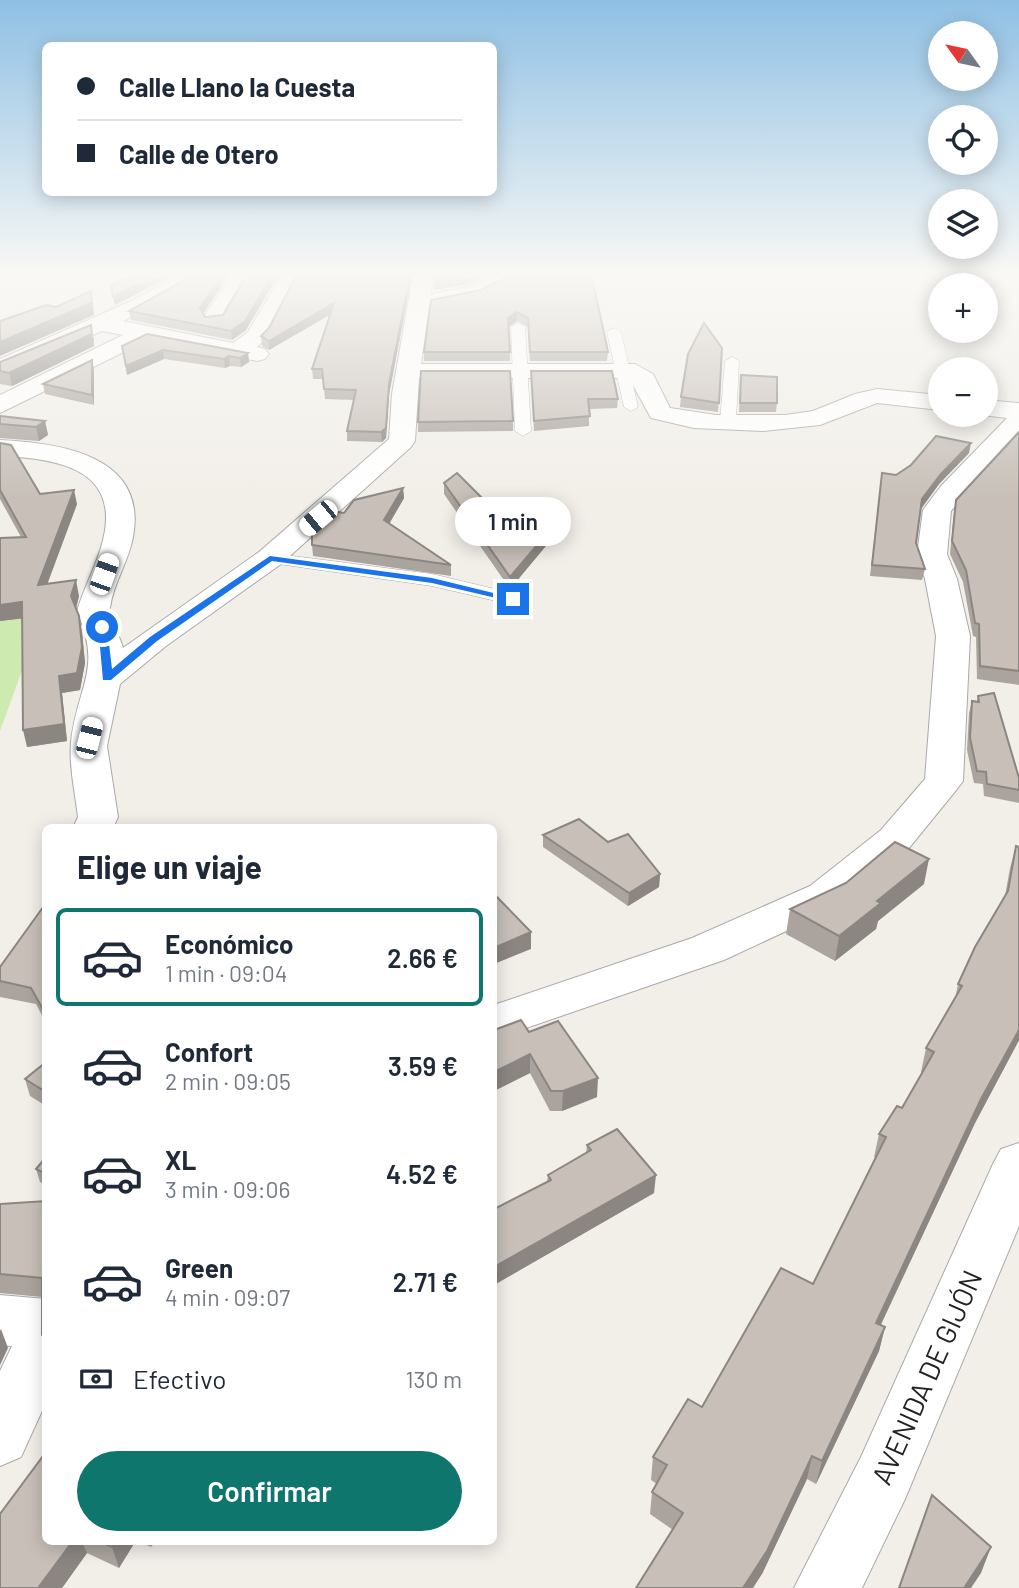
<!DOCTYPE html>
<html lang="es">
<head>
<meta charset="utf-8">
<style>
  :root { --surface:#fff; --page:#f2f2f3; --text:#1f2937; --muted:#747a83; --line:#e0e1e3; --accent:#0f766e }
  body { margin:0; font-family:Barlow,sans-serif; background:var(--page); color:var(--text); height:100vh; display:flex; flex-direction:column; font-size:26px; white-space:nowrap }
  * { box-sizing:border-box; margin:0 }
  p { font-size:23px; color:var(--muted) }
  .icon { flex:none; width:38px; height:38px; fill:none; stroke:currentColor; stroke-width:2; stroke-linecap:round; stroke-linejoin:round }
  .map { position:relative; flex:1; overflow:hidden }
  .side { position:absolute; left:42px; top:824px; width:455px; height:721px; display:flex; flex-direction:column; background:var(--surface); border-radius:10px; box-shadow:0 4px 18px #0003 }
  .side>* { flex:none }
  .banner { position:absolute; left:42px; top:42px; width:455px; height:154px; border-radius:10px; box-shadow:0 4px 18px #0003; display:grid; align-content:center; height:154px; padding:0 35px; background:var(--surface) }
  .needle { width:46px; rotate:303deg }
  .tools { position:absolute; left:928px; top:21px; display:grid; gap:14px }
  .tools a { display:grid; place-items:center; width:70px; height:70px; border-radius:50%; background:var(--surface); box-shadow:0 4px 18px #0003; font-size:35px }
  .end { position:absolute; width:32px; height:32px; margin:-16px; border:9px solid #1a73e8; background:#fff; box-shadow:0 0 0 4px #fff }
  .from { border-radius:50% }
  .bubble { position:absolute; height:49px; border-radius:24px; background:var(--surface); box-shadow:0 4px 18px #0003; font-size:23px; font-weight:600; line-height:49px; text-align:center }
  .car { position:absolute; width:21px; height:42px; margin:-21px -10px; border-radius:9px; box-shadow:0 0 5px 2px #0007; background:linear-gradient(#fff 24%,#345 0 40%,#fff 0 76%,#345 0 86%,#fff 0) }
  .banner b { display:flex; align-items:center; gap:24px; height:66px; font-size:26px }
  .banner b+b { border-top:2px solid var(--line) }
  .banner i { width:18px; height:18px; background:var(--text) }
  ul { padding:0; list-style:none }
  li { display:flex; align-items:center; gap:21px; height:98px; margin:0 14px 10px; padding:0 21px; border:4px solid transparent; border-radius:10px }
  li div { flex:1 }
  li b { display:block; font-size:26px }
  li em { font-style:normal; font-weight:600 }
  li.current { border-color:var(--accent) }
  li>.icon { width:63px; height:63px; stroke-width:1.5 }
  h2 { padding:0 35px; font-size:32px; line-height:84px }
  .pay { display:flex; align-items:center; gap:18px; height:77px; padding:0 35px; font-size:26px }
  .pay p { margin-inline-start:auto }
  .primary-button { display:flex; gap:14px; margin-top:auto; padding:14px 35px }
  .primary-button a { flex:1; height:80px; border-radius:42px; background:var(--accent); color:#fff; font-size:28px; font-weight:600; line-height:80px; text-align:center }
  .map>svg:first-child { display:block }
</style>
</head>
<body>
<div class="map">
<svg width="1019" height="1588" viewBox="0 0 1019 1588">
  <rect width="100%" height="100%" fill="#f2efe9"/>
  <!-- grass -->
  <path fill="#cdebb0" d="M0,594L48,599L0,731Z"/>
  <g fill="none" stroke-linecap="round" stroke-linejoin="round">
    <!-- service casing -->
    <g stroke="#a9a9a9" stroke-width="1">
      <g id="service">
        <path d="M518,323L525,327L531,431L523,436L515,431L511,327Z"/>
        <path d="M614,328L621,332L638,407L631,411L624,407L607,332Z"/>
        <path d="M732,357L739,361L736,421L728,426L720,421L725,361Z"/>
        <path d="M270,553L432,574L520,595L522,599L513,605L432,586L264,562L261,558Z"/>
      </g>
    </g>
    <!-- minor casing -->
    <g stroke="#a9a9a9" stroke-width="2">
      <g id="minor">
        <path d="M178,276H204L123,321L233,343L248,332L281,276H301L268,336L257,347L265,349L269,354L265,359L257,361L148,340L0,413V395L123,335L102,331L0,375V359L131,301Z"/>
        <path d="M231,276H251L222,323H206L203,318Z"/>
        <path d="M413,276H433L431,294L468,287L493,276H521L481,296L429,307L421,364H635L653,374L670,408L716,415H785L813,411L855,394L877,389L940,395V410L877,403L820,425L763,431L694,428L651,418L629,378H419L415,441L411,447L281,564L166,646L120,684L107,746L118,817L113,828H73L78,817C75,792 69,767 71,742C77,686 103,670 77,611C84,587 97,565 103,540C121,468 55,458 0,456V440C60,443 148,455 133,537C129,561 113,583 110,608C109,619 120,636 123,648L259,552L389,439L392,394Z"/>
        <path d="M985,400L1019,403V437L951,511L947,554L957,579L970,636L963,781L957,789L909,848L840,906L724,960L494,1039V1005L692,938L810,886L881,830L925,779L936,636L925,579L917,554L923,510L941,486L1007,418L982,415H985Z"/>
        <path d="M0,1295L46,1299V1402L21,1457L0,1466V1371L12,1346L0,1345Z"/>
      </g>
    </g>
    <!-- tertiary casing -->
    <g stroke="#a9a9a9" stroke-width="2">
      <path id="tertiary" d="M1019,1143V1226L905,1499L862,1588H794L861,1457L993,1164L1001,1149Z"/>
    </g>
    <!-- service -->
    <use href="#service" fill="#fff" fill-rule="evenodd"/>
    <!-- minor -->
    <use href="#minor" fill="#fff" fill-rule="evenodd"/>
    <!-- tertiary -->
    <use href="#tertiary" fill="#fff" fill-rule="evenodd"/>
  </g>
  <!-- wall -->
  <g fill="#aba49e">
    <path d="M412,276L389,394L386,438L382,442L347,441V431L354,400L325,399L323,379H313L312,369L330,315L269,350L262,346L261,336L269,328Z"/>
    <path d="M481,290L608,352L607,361H530L528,327L517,321L509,327L510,361H424V352Z"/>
    <path d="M129,311L203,313L205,317L246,330L232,340L131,320Z"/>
    <path d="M94,337V346L12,386L0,384V362Z"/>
    <path d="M122,346L248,353L249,362L241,367L230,366L225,368L164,359L127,375Z"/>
    <path d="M722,348L718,412L680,407L681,397Z"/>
    <path d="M94,370V405L45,394L43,384Z"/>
    <path d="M531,371L618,399L617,408L589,409V426L534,431Z"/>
    <path d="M741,375L777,403L776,412H739Z"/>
    <path d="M0,416L45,421L48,435L39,441L0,438Z"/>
    <path d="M513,421V431L418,432V422Z"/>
    <path d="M1019,432V685L977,679L976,637L973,636L963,582L950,554L954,512L956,500Z"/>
    <path d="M0,443L40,494L77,504L47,584L79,596L76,608L82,632L85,663L80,690L62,693L67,741L27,747L23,618L0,621V538L21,537L0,499Z"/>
    <path d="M969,453L939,484L921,509L916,543L925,569L922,580L870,576L882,473L896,475Z"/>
    <path d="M444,483L519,535L550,541L510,589L444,494Z"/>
    <path d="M403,488L404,498L389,524L451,565V576L313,556L312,545L344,513Z"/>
    <path d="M978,696L1019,790V803L984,796L983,784L974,783L967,750L969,713L972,701H977Z"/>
    <path d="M543,835L608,842L660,874L659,887L628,906L543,847Z"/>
    <path d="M1016,846L1019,847V1040L975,1123L880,1325L885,1327L879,1351L816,1484L807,1479L762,1574L673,1530L650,1514L652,1492L657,1484L651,1480L653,1457L702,1407L813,1284L876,1158L874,1157L879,1134L902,1108L922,1073L921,1072L926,1048L955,999L958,984L1005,896L1010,868Z"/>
    <path d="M846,883L924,884L878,921L876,929L835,961L786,934L790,909Z"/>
    <path d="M46,903V1023L36,1004L0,997V967Z"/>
    <path d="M494,1030L529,1032L597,1097L562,1111H550L530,1073L494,1091Z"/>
    <path d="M46,1062V1106L30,1096L25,1079Z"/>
    <path d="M587,1145L654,1193L494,1285V1209L547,1182L548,1175L586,1153Z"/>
    <path d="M46,1157V1185L40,1182L36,1169Z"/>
    <path d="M46,1201V1345L42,1335V1297L0,1293V1204Z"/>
    <path d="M46,1542H135L119,1568L87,1553L62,1588H0Z"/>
    <path d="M140,1542H155L151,1547Z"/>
  </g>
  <!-- shaded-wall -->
  <g fill="#8b8681">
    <path d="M154,276H172L115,305L113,297Z"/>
    <path d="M221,276H228L201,317L200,308Z"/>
    <path d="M272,276H278L246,330L232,340L231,331Z"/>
    <path d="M410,276H412L389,394L386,438L382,442L381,432L389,384Z"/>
    <path d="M466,276H486L468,284L434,290V281Z"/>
    <path d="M91,291L93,303L94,315L0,356V342Z"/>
    <path d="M334,303V312L269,350V341Z"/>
    <path d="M517,312V321L508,327V318Z"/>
    <path d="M91,325L94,346L12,386L9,373Z"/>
    <path d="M163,350L164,359L127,375L126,366Z"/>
    <path d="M248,353L249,362L241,367L240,358Z"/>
    <path d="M229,356L230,366L225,368L224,359Z"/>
    <path d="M92,360L94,370V405L92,395Z"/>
    <path d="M45,421L48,435L39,441L36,427Z"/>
    <path d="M971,443L969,453L939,484L920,510L922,499L941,474Z"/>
    <path d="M403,488L404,498L385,531L384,520Z"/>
    <path d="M74,490L77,504L41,601L38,585Z"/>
    <path d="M550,530V541L510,589V577Z"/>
    <path d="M76,580L79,596L75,612L71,596Z"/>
    <path d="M22,602L26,618L0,621V605Z"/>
    <path d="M79,616L82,632L85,663L80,690L62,693L67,741L27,747L23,730Z"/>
    <path d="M929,859L924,884L878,921L876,929L835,961L839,936L877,901Z"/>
    <path d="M660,874L659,887L628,906L629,893Z"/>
    <path d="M531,932V949L494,964V948Z"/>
    <path d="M1019,1030V1040L975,1123L871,1346L876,1323L981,1099Z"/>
    <path d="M530,1054V1073L494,1091V1072Z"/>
    <path d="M598,1078L597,1097L562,1111L563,1091Z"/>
    <path d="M656,1175L654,1193L494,1285V1267Z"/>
    <path d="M885,1327L879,1351L816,1484L822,1461Z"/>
    <path d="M1,1329L8,1348L0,1365V1331Z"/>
    <path d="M812,1456L807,1479L762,1574L753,1588H743Z"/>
    <path d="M72,1542H82L87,1553L62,1588H38Z"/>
    <path d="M115,1542H135L119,1568L112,1547Z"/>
    <path d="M991,1547L981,1573L971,1588H964Z"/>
  </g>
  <!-- building -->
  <g fill="#c7bfb8" stroke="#8b8681" stroke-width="2">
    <path d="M132,276H154L113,297L111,285Z"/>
    <path d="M192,276H221L200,308L205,317L223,315L246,276H272L245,321L231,331L129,311Z"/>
    <path d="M296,276H410L389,384L386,428L381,432L347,431L356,390L324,389L322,369H312L334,303L269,341L261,336L269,328Z"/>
    <path d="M434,276H466L434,281Z"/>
    <path d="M508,276L592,277L608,352H530L528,318L517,312L508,318L510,352H424L431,300L481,290Z"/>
    <path d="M91,291V303L0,342V321L46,305L56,307Z"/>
    <path d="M704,323L722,348L719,403L681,397L688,354Z"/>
    <path d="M91,325L92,334L9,373L0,371V362Z"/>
    <path d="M147,334L248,353L240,358L229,356L224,359L163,350L126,366L122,346Z"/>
    <path d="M92,360V395L43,384Z"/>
    <path d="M421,371H510L513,421L418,422Z"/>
    <path d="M531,371H612L618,399H588L590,416L534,421Z"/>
    <path d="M741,375L777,377V403H740Z"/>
    <path d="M0,416L45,421L36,427L0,424Z"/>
    <path d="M1019,432V671L980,666L979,624L975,623L966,570L952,541L956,500Z"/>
    <path d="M936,436L971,443L941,474L922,499L916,543L925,569L872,565L882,473L896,475L911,465Z"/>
    <path d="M0,443L11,445L40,494L74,490L38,585L76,580L71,596L79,616L82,647L77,673L59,676L64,724L23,730L22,602L0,605V538L26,537L0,490Z"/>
    <path d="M457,473L519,535L550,530L510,577L444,483Z"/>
    <path d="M403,488L384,520L451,565L312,545V528L331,511L344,513L354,500Z"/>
    <path d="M994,693L1019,778V790L987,784L986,772L977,771L970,738L972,701L979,702L978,696Z"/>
    <path d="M579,819L608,842L628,834L660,874L629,893L543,835Z"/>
    <path d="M895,842L929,859L877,901L881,903L839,936L790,909L846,883Z"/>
    <path d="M1016,846L1019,847V1030L981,1099L876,1323L885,1327L822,1461L812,1456L767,1551L743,1588H636L683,1513L652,1492L667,1465L653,1457L688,1399L702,1407L781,1268L813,1284L886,1137L879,1134L897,1106L902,1108L934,1052L926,1048L962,986L958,984L975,947L1008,891Z"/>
    <path d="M495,895L531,932L494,948V896Z"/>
    <path d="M46,903V1015L31,988L0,981V967Z"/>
    <path d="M521,1020L529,1032L558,1021L598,1078L563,1091H551L530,1054L494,1072V1030Z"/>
    <path d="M46,1062V1092L25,1079Z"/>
    <path d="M617,1129L656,1175L494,1267V1209L551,1180L548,1175L591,1150L587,1145Z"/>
    <path d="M46,1157V1174L36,1169Z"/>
    <path d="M46,1201V1337L42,1335V1278L0,1274V1204Z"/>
    <path d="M46,1452V1542H72L38,1588H0V1514Z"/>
    <path d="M932,1495L991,1547L964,1588H899Z"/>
    <path d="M101,1542H115L112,1547Z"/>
  </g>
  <!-- sky -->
  <linearGradient id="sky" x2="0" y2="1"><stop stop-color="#8fc0e4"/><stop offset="0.55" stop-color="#f9f8f5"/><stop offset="1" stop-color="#f9f8f5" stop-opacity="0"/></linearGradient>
  <rect width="1019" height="499" fill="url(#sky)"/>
  <!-- route -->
  <path fill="#1a73e8" d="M270,556L432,578L518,599L513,602L432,583L272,561L157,641L111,680H103L98,625L107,627L112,669L150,637Z"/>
  <g text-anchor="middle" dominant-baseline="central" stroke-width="5" stroke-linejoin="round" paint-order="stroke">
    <!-- near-street labels -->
    <g font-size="28" fill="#222" stroke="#fff">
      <text transform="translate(926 1377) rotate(-66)">AVENIDA DE GIJÓN</text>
    </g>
  </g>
</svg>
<div class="tools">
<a><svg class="needle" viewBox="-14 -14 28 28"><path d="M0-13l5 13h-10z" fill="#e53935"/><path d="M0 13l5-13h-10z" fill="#747a83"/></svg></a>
<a><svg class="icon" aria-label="locate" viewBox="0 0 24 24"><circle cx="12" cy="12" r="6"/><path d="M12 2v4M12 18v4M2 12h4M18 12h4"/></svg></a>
<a><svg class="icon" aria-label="layers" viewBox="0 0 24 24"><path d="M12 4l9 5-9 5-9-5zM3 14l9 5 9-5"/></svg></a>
<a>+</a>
<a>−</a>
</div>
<i class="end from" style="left:102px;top:627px"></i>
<i class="end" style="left:513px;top:599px"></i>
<div class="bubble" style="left:455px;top:497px;width:116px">1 min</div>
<i class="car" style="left:318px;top:518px;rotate:230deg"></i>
<i class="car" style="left:104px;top:574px;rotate:20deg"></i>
<i class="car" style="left:89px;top:738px;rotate:14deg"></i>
<div class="banner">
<b><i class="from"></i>Calle Llano la Cuesta</b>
<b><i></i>Calle de Otero</b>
</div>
<section class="side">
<h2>Elige un viaje</h2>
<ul>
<li class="current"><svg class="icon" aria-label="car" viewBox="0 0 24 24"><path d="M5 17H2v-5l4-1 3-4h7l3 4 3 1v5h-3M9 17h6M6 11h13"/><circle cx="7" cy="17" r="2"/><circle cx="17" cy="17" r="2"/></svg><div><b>Económico</b><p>1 min · 09:04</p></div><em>2.66 €</em></li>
<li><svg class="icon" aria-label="car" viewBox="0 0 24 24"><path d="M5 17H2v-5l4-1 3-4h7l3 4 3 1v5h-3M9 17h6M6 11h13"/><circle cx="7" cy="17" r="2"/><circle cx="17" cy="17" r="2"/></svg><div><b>Confort</b><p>2 min · 09:05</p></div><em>3.59 €</em></li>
<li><svg class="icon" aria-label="car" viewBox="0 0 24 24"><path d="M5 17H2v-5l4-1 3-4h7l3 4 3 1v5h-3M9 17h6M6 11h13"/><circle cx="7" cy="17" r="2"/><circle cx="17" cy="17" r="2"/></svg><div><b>XL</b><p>3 min · 09:06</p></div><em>4.52 €</em></li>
<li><svg class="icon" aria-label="car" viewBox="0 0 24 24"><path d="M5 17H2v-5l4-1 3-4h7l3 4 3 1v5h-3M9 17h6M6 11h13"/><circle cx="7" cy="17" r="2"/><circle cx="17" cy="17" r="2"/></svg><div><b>Green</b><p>4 min · 09:07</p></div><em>2.71 €</em></li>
</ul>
<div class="pay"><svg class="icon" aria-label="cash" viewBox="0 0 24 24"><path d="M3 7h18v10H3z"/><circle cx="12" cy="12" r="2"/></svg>Efectivo<p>130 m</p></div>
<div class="primary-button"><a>Confirmar</a></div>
</section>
</div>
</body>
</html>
